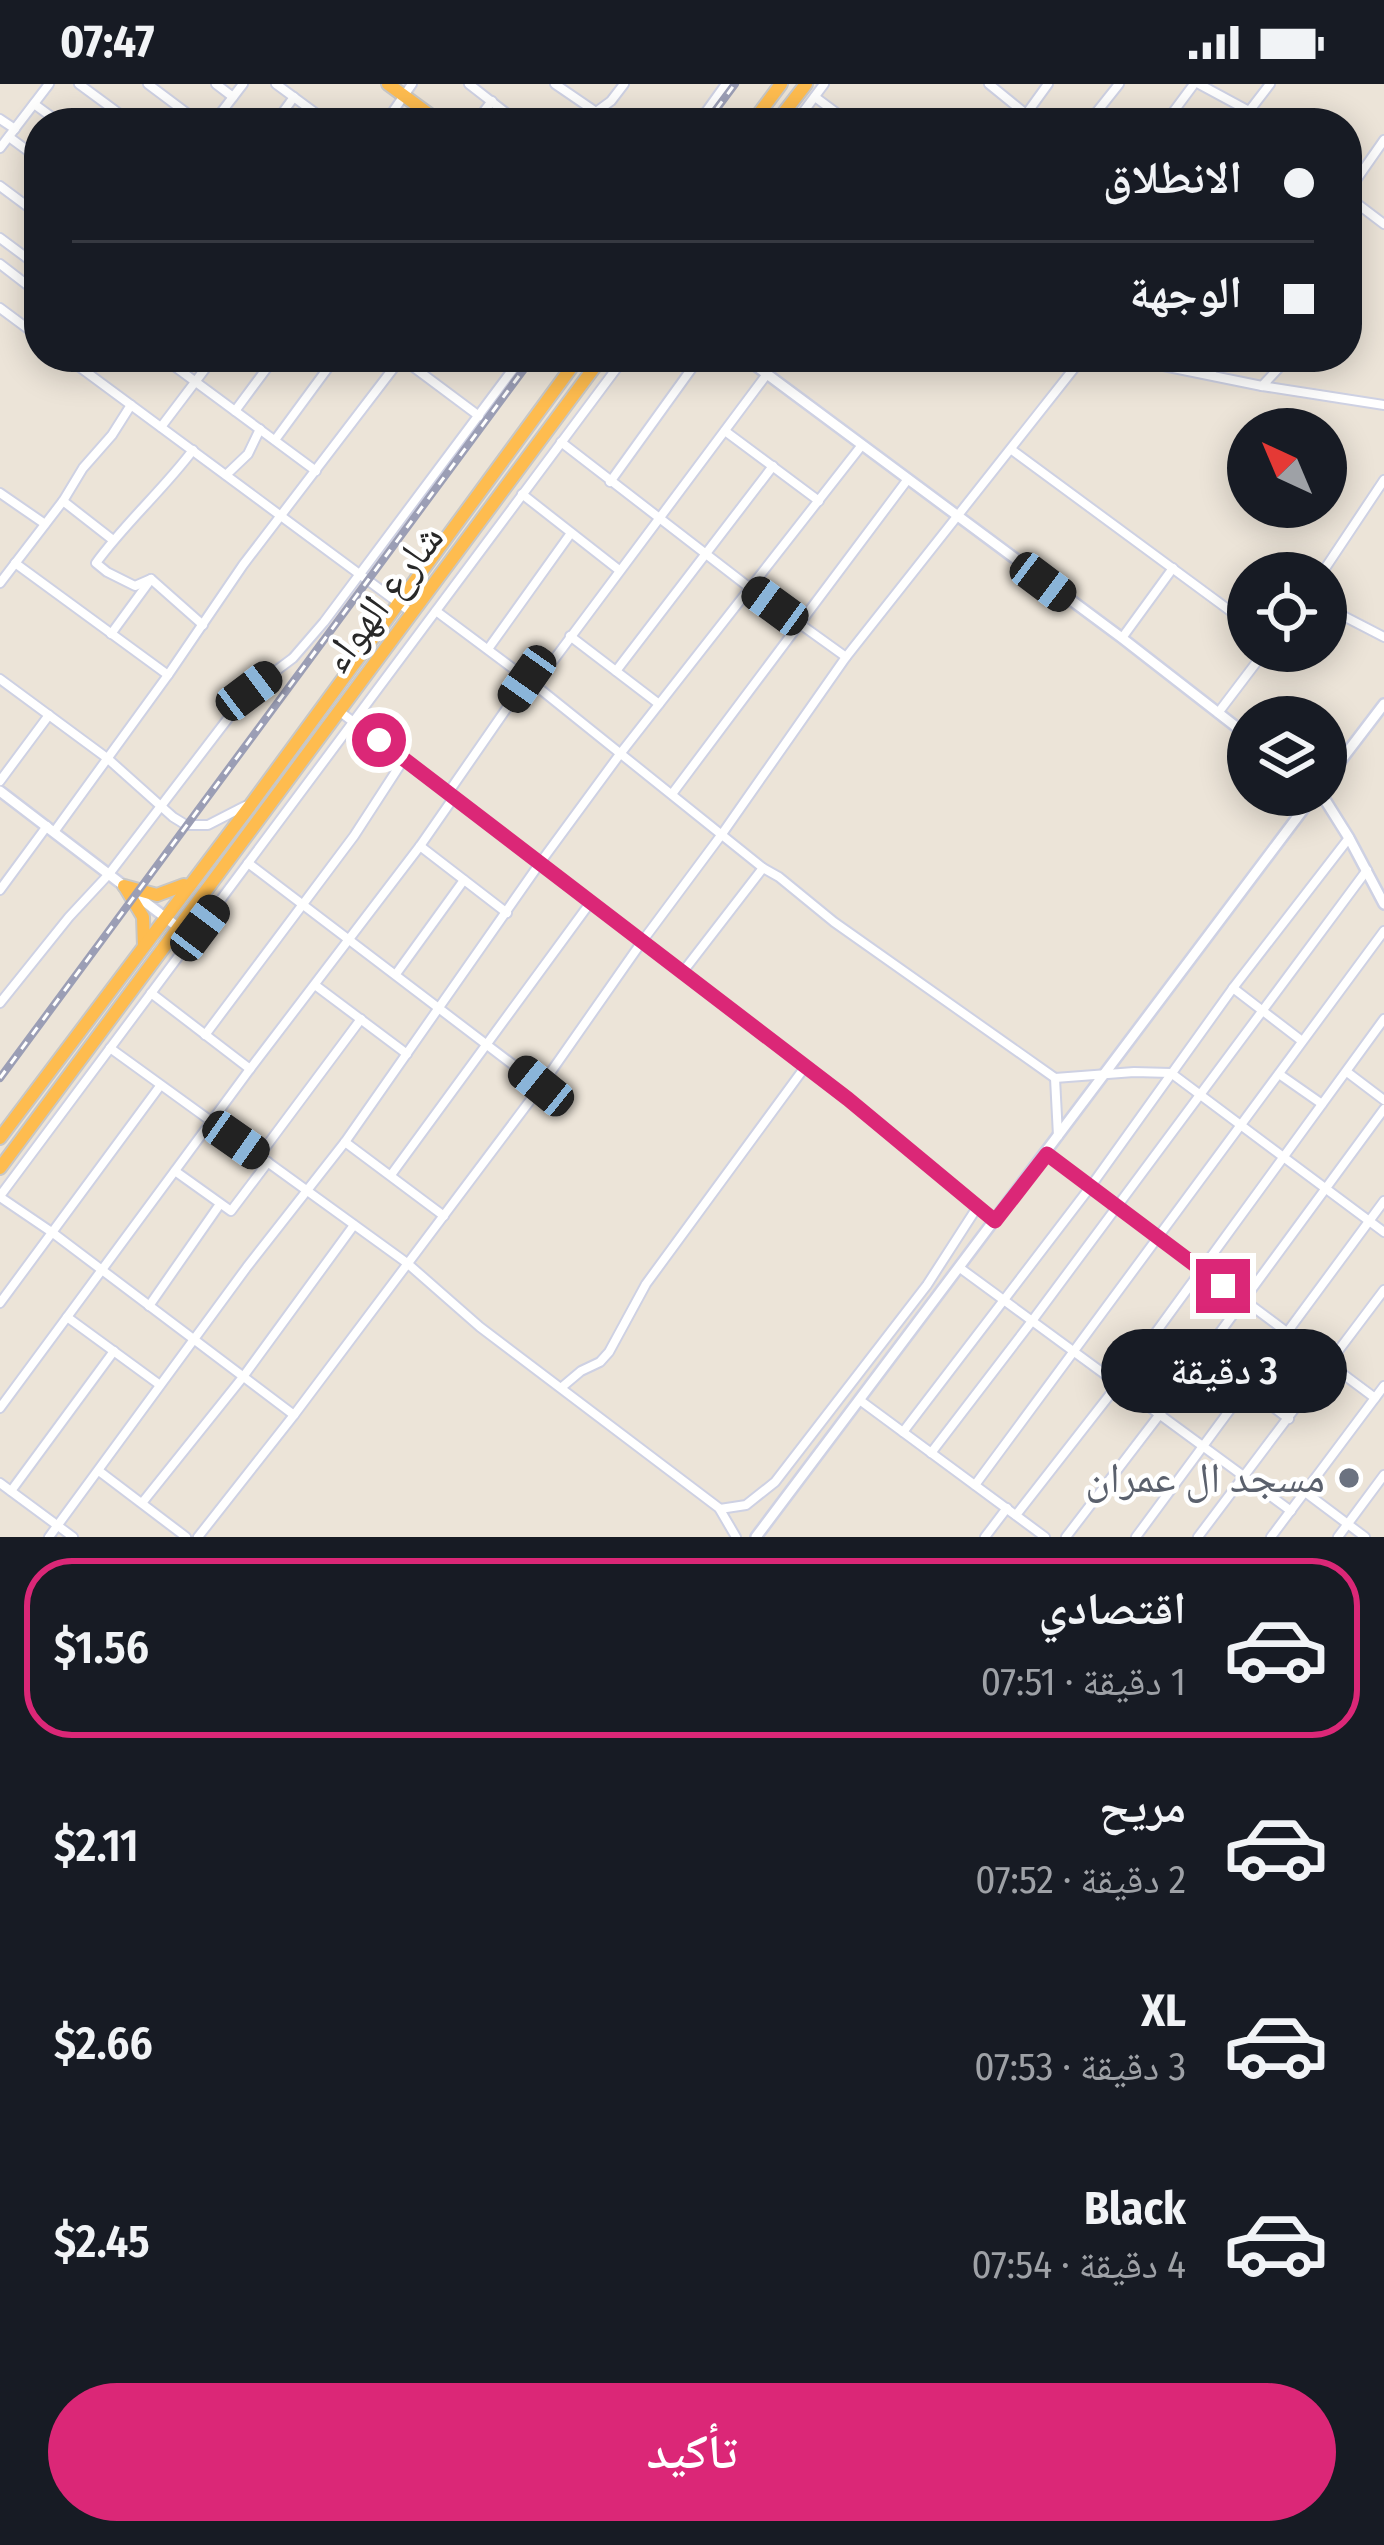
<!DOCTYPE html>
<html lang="ar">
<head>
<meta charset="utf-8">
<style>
  :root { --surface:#171b24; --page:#20242c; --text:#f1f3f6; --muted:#9ea1a6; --line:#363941; --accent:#db2777 }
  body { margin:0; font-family:"Fira Sans Condensed","Noto Naskh Arabic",sans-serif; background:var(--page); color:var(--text); direction:rtl; height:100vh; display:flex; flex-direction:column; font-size:45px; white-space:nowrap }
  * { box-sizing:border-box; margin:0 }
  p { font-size:39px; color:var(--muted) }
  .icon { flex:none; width:66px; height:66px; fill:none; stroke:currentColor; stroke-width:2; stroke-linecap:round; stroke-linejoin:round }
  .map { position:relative; height:1453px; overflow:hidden; direction:ltr }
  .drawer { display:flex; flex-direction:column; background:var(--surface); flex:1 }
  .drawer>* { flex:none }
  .guide { position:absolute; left:24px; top:24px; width:1338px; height:264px; border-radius:48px; box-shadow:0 6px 30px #0003; direction:rtl; display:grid; align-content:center; height:264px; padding:0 48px; background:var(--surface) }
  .needle { width:78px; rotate:316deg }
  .tools { position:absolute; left:1227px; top:324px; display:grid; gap:24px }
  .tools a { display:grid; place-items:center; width:120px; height:120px; border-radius:50%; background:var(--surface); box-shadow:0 6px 30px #0003; font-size:60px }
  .end { position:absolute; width:54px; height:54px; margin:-27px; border:15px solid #db2777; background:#fff; box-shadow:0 0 0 6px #fff }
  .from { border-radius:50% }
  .bubble { position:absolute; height:84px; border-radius:42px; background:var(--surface); box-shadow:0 6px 30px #0003; font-size:39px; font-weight:600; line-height:84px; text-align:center; direction:rtl }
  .car { position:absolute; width:36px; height:72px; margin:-36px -18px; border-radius:15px; box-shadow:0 0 9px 3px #0007; background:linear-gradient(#222 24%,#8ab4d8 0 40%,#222 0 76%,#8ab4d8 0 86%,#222 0) }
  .guide b { display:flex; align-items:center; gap:42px; height:114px; font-size:45px }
  .guide b+b { border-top:3px solid var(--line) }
  .guide i { width:30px; height:30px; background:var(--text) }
  ul { padding:21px 0 0; list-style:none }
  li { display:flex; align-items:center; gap:36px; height:180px; margin:0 24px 18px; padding:0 24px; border:6px solid transparent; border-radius:48px }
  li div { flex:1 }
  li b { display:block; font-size:45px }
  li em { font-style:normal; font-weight:600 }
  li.active { border-color:var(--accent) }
  li>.icon { width:108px; height:108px; stroke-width:1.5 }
  .primary-button { display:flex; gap:24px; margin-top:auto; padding:24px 48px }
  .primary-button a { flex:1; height:138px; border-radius:72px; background:var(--accent); color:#fff; font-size:48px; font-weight:600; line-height:138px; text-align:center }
  .status { display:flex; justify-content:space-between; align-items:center; height:84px; padding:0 60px; background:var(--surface); direction:ltr }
  .status svg { height:33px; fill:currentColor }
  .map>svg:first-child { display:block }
</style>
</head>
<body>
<div class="status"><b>07:47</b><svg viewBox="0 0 49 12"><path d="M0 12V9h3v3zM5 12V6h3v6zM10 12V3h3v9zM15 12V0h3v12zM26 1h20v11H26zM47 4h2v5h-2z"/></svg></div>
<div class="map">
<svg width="1384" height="1453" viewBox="0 0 1384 1453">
  <rect width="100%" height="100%" fill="#ece4d8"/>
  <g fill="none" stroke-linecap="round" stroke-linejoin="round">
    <!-- minor casing -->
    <g stroke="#ced1e3" stroke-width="12">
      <g id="minor">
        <path d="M79,0L132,39"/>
        <path d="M148,0L200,39"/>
        <path d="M216,0L233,13"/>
        <path d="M276,0L329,39"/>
        <path d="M469,0L519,39"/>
        <path d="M555,0L596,28L611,17L624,0"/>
        <path d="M989,0L1037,39"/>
        <path d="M1199,0L1249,27L1263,39"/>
        <path d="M815,13L850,39"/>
        <path d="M34,20L60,39"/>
        <path d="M1027,29L1048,0"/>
        <path d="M0,35L15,45"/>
        <path d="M213,39L243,0"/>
        <path d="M275,39L294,13"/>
        <path d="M385,39L412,0"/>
        <path d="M475,39L492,17"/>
        <path d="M698,39L726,0"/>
        <path d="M795,39L824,0"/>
        <path d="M1088,39L1119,0"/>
        <path d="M1165,39L1194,0"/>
        <path d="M1240,39L1270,0"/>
        <path d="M9,53L39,75"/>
        <path d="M0,64L49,0"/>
        <path d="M0,102L39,131"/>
        <path d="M1347,109L1384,56"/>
        <path d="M1347,112L1384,140"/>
        <path d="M0,154L39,183"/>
        <path d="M0,180L39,210"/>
        <path d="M0,224L39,253"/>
        <path d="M66,273L412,529"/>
        <path d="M162,273L316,387"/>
        <path d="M400,273L479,332"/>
        <path d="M1084,273L1139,277L1262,302L1384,321"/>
        <path d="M1210,290L1222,273"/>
        <path d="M1262,302L1289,273"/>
        <path d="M235,327L275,273"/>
        <path d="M161,343L214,273"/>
        <path d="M725,347L819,417"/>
        <path d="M275,356L336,273"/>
        <path d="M561,358L750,504L846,573"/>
        <path d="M1012,366L1248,540"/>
        <path d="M226,391L248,370L260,345"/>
        <path d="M610,398L700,273"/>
        <path d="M0,409L45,440"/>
        <path d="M522,410L619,486"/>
        <path d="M63,417L113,456"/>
        <path d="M15,479L168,591"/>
        <path d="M1322,489L1384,396"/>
        <path d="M151,495L135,502L107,488L96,479C125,439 163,406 193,366"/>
        <path d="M151,495L203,541"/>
        <path d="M0,499L63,417L83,384L112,351L131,321"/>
        <path d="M1326,523L1384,553"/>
        <path d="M436,527L535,601L763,784L779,793L834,838L1055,994L1134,988L1171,989L1384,1148"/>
        <path d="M111,550L149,498"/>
        <path d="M570,552L659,620"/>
        <path d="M1122,554L1173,484"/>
        <path d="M488,565L571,449"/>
        <path d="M616,587L773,382"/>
        <path d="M0,595L107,674L173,733L186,741H208L245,722"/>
        <path d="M535,601L767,290"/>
        <path d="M339,627L848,1015L995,1137"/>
        <path d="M1218,629L1265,567"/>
        <path d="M0,697L49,631"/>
        <path d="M448,709L527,595"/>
        <path d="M672,710L908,395"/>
        <path d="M54,748L168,591L243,481L402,273"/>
        <path d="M420,762L507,829"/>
        <path d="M248,779L541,1002"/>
        <path d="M0,806L47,742"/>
        <path d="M682,889L763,784"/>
        <path d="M396,890L464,796"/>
        <path d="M315,901L407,970"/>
        <path d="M1233,904L1302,957"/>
        <path d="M151,909L250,985"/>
        <path d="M0,919L69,833L109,790L249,607L293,574L324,538L522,273"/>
        <path d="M205,951L354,752L404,675"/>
        <path d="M110,964L407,1179L480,1243L719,1424L736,1453"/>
        <path d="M1347,988L1384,1016"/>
        <path d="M1279,990L1322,1020"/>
        <path d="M1055,994L1058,1052"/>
        <path d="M345,1058L444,1132"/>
        <path d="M1047,1069L1375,1314"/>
        <path d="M259,1072L361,935"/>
        <path d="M175,1087L231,1127L268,1078"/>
        <path d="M391,1091L590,819"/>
        <path d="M0,1112L625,273"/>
        <path d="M0,1113L53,1149L294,1331"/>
        <path d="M960,1184L1291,1427"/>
        <path d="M0,1219L160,1002"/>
        <path d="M149,1222L220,1120"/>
        <path d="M67,1233L160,1301"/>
        <path d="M562,1303L581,1287L600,1278L609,1268L646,1200L805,983"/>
        <path d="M1248,1304L1289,1335"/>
        <path d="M861,1317L1045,1453"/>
        <path d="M0,1324L250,985L420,762L454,713"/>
        <path d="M903,1348L1091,1102L1233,904L1349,754"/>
        <path d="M931,1369L1032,1237L1367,786"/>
        <path d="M99,1387L186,1453"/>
        <path d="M0,1399L73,1453"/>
        <path d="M975,1401L1384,847"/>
        <path d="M11,1407L114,1267"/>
        <path d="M1305,1408L1365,1453"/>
        <path d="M142,1419L243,1293L354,1141"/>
        <path d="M720,1425L746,1421L775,1398L927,1201L978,1122"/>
        <path d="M1016,1431L1119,1299L1384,935"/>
        <path d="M49,1453L247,1183L345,1058L540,779L620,670L862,361"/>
        <path d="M198,1453L294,1331L541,1002L641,859L722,750L846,573L1083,273"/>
        <path d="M985,1453L1007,1424"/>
        <path d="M1066,1453L1160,1330L1384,1025"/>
        <path d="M1136,1453L1384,1117"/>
        <path d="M1198,1453L1384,1206"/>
        <path d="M1271,1453L1384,1302"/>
        <path d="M1338,1453L1384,1391"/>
      </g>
    </g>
    <!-- tertiary casing -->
    <g stroke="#ced1e3" stroke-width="14">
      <g id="tertiary">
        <path d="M744,273L1122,554L1248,652"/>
        <path d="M1326,696L1384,620"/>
        <path d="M0,707L179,844"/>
        <path d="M1322,711L1349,754L1384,820"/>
        <path d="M756,1453L1314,711"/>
      </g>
    </g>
    <!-- trunk casing -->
    <g stroke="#c7c7c7" stroke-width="16">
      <g id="trunk">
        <path d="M388,0L441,39"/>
        <path d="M752,39L781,0"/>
        <path d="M776,39L806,0"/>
        <path d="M124,802L157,811L184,801"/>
        <path d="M125,803L143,833L144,862"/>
        <path d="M0,1054L252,719L579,273"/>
        <path d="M0,1084L602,273"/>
      </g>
    </g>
    <!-- minor -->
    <use href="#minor" stroke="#fff" stroke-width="8"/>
    <!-- tertiary -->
    <use href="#tertiary" stroke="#fff" stroke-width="9"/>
    <!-- trunk -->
    <use href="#trunk" stroke="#febc4f" stroke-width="12"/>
    <!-- rail casing -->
    <g stroke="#9b9eb5" stroke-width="8">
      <g id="rail">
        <path d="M706,39L735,0"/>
        <path d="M0,994L533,273"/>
      </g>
    </g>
    <!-- rail -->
    <use href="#rail" stroke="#fff" stroke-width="3" stroke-dasharray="9" stroke-linecap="butt"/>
  </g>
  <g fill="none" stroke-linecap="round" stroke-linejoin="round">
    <!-- route -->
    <path stroke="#db2777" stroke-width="15" d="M379,656L848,1015L995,1137L1047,1070L1223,1202"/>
  </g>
  <!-- markers -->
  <circle fill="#6b7280" stroke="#fff" stroke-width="4.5" cx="1349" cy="1394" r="12"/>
  <g text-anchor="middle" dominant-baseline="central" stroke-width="9" stroke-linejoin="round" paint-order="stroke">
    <!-- street labels -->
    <g font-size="42" fill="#282828" stroke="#fff">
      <text transform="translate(382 514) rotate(-53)">شارع الهواء</text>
    </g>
    <!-- worship labels -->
    <g font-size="42" fill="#5b616d" stroke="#fff" text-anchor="end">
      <text x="1325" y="1394">مسجد ال عمران</text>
    </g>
  </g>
</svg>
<div class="tools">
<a><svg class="needle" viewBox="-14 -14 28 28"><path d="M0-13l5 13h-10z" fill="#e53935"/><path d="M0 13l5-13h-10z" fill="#9ea1a6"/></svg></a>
<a><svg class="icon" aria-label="locate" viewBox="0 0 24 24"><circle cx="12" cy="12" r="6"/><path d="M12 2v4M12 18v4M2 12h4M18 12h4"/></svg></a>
<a><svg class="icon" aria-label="layers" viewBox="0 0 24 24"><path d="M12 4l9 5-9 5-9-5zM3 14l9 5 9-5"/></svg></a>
</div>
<i class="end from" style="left:379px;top:656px"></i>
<i class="end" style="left:1223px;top:1202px"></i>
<div class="bubble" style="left:1101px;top:1245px;width:246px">3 دقيقة</div>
<i class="car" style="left:1043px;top:498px;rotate:127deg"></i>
<i class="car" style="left:775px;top:522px;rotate:306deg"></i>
<i class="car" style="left:527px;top:595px;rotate:215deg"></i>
<i class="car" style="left:249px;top:607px;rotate:53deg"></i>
<i class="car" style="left:200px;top:844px;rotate:37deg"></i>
<i class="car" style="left:541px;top:1002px;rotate:309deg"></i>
<i class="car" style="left:236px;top:1056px;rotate:125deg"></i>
<div class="guide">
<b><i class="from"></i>الانطلاق</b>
<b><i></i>الوجهة</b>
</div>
</div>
<section class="drawer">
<ul>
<li class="active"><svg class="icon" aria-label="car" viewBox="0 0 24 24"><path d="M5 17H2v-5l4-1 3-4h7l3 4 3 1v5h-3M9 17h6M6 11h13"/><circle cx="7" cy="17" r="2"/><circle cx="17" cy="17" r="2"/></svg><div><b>اقتصادي</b><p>1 دقيقة · 07:51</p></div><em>$1.56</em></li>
<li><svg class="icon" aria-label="car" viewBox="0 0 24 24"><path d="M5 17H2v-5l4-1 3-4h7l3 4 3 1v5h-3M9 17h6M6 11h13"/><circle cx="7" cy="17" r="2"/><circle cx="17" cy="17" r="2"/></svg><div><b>مريح</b><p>2 دقيقة · 07:52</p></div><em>$2.11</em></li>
<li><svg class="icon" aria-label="car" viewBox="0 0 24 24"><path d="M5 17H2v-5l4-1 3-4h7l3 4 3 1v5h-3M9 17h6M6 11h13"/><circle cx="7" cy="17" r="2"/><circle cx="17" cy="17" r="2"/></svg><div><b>XL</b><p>3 دقيقة · 07:53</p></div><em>$2.66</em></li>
<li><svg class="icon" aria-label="car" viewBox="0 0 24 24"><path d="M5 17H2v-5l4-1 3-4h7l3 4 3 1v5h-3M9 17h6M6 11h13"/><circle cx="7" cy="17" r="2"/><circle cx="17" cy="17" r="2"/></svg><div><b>Black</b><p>4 دقيقة · 07:54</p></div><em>$2.45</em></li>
</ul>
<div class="primary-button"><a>تأكيد</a></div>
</section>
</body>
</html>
